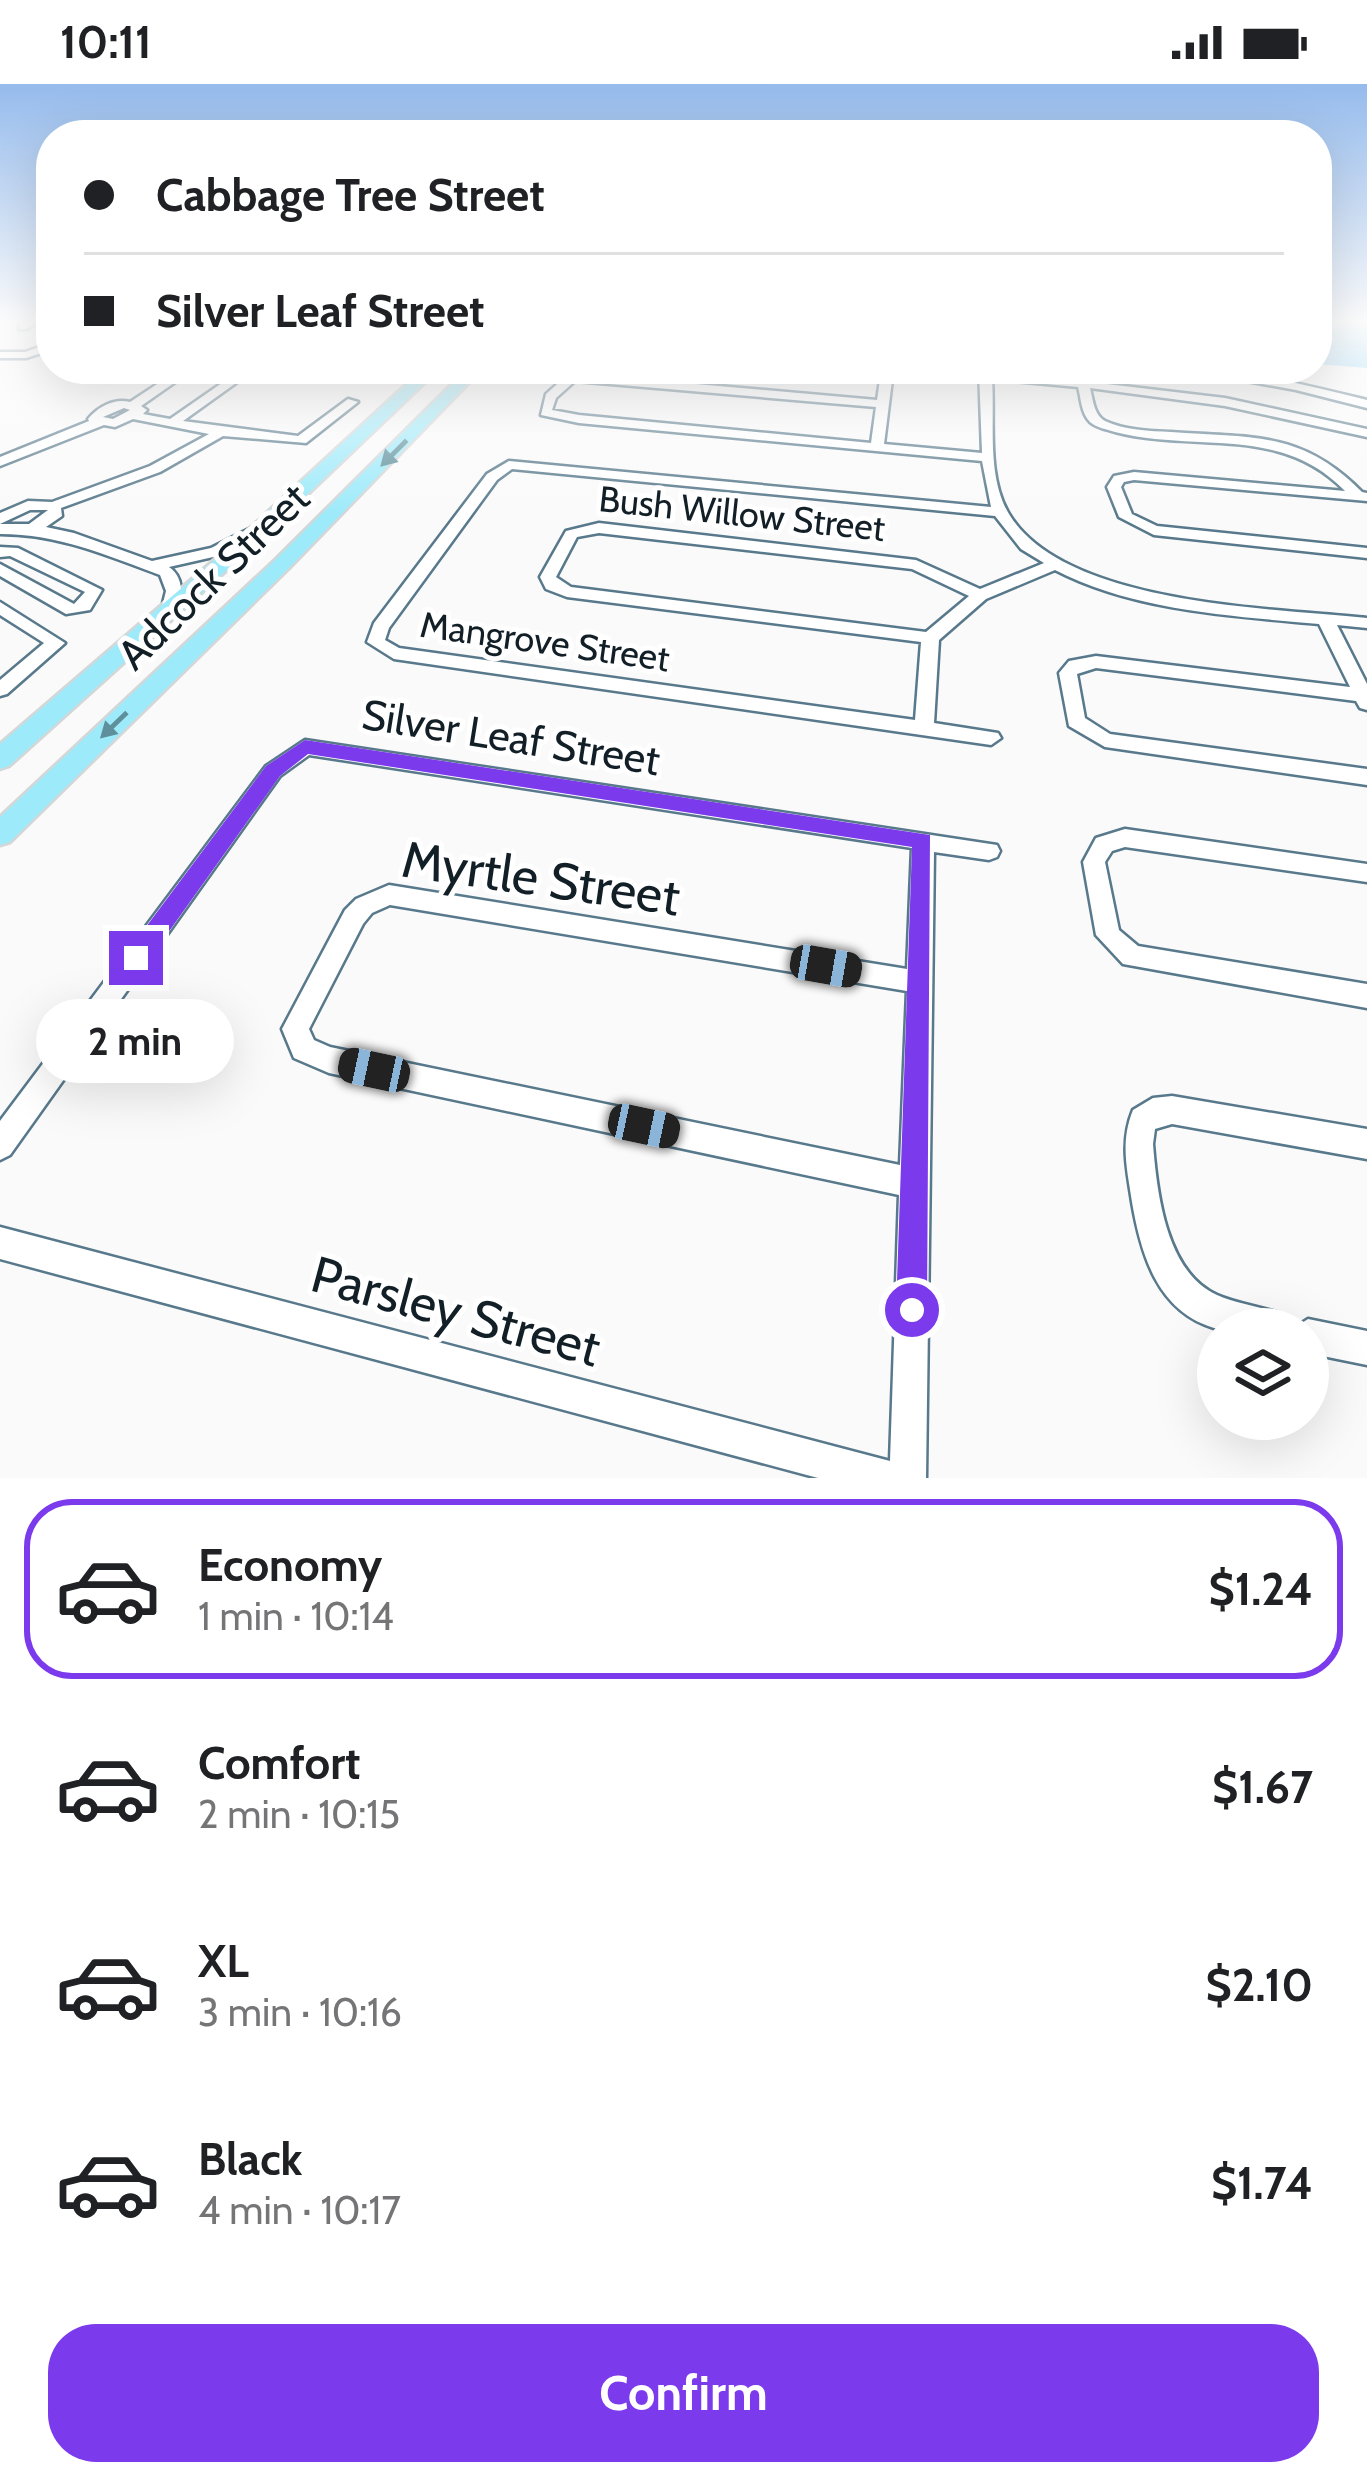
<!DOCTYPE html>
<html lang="en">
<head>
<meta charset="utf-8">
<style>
  :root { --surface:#fff; --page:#f6f6f6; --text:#202124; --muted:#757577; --line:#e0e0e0; --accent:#7c3aed }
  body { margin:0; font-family:Cabin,sans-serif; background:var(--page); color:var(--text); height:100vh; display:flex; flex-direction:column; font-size:45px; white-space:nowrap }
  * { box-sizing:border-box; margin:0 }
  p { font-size:39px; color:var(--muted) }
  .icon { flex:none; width:66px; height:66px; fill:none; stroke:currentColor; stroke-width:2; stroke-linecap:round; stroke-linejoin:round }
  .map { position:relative; height:1394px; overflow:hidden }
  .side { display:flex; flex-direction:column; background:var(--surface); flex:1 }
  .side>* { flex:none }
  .guide { position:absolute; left:36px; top:36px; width:1296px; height:264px; border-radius:48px; box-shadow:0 12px 48px #0002; display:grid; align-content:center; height:264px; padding:0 48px; background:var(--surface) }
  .tools { position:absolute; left:1197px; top:1224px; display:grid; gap:24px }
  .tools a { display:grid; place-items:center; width:132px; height:132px; border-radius:50%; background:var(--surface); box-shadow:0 12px 48px #0002; font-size:60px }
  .end { position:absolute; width:54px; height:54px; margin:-27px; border:15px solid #7c3aed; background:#fff; box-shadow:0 0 0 6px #fff }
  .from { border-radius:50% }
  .bubble { position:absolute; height:84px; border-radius:42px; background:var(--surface); box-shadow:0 12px 48px #0002; font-size:39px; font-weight:700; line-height:84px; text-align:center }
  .car { position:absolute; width:36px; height:72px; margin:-36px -18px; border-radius:15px; box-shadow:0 0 9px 3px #0007; background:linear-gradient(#222 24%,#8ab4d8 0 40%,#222 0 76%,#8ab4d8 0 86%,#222 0) }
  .guide b { display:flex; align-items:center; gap:42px; height:114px; font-size:45px }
  .guide b+b { border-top:3px solid var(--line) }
  .guide i { width:30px; height:30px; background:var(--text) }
  ul { padding:21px 0 0; list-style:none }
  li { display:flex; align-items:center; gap:36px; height:180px; margin:0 24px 18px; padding:0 24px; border:6px solid transparent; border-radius:48px }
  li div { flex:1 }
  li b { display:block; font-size:45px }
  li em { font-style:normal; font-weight:700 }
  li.active { border-color:var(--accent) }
  li>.icon { width:108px; height:108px; stroke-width:1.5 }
  .cta { display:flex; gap:24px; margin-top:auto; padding:24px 48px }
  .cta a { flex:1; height:138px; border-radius:48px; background:var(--accent); color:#fff; font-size:48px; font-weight:700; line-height:138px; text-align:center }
  .status { display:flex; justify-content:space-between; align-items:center; height:84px; padding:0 60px; background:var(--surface); direction:ltr }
  .status svg { height:33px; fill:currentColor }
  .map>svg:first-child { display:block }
</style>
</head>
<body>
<div class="status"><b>10:11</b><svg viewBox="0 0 49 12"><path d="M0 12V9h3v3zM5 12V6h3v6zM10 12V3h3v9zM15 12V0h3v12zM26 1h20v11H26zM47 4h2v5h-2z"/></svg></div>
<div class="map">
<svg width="1367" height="1394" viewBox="0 0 1367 1394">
  <rect width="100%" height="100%" fill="#fafafa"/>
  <!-- green -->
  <path fill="#90d4f9" d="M1317,237H1367V284L1317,280Z"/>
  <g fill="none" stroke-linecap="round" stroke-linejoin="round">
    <!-- minor casing -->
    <g stroke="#58798b" stroke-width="5">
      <g id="minor">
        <path d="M27,237H40L27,245H19V241Z"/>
        <path d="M51,259V266L26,274H0V268H25Z"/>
        <path d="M180,285H194L141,322L147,326L143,330L170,335L232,292L236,293V299L183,337L298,352L348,315L358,318L306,359L223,352L160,388L61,424L62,432L46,443L74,449L152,477L211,464L251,444H261V450L222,471L169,483C184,493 182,511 179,527L170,532L161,527L166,507L160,491C106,471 58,450 0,450V440H29L48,426H30L0,440V429L28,417L52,418L150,382L209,350L133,335L115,343L104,341L0,382V373L89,337L88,335C98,323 114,314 130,318ZM124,324L130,326L113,335L103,333Z"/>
        <path d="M574,285H587L582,290L877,316L880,296L872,285H884L892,296L884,360L982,369L979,285L1225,314L1367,345V353L1225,322L1090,304C1093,316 1094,331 1105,337C1124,346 1150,347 1171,348C1251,354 1301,346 1362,408L1367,409V417L1134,396L1124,398L1121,403L1132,430L1157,442L1367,464V474L1154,451L1119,433L1107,403L1114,392L1134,388L1345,407C1280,340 1196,369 1115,348C1106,345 1097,344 1090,338C1081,329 1081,314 1078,303L992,295C995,337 986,392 1009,430C1064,521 1270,524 1367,534V544L1337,541L1367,600V626L1360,624L1356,617L1096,584L1077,590L1085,634L1110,650L1367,685V701L1105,663L1069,642L1059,589L1069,577L1096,572L1350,603L1319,540C1232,532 1134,527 1055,486L986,515L939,556L934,639L998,649L1001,654L991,661L394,575L367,558L374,539L487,390L509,377L991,423L982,377L579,339L541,331L546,310ZM575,297L876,323L871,359L579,331L552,326L556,314ZM512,385L995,432L1021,465L1044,479L980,505L916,476L599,439L566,447L540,493L546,505L567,513L921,558L915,636L399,564L385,556L389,544L497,396ZM599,449L912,485L969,512L926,548L571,503L556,493L577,453Z"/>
        <path d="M1180,285C1244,285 1306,301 1367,316V324L1296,306Z"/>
        <path d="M0,463L18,464L102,506L90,526L66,530L0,492V480L74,520L85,508L10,472L0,473Z"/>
        <path d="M0,518L65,559L7,610L0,612V596L44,559L0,531Z"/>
        <path d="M305,656L997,761L1000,767L997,773L989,776L934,768L926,1394H818L0,1175V1143L890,1377L899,1111L329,989L294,974L282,945L345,826L356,815L389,801L907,885L912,764L309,671L280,692L10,1071L0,1076V1037L266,682ZM390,821L907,907L900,1081L330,963L314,956L309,945L363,840L372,829Z"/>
        <path d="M1125,745L1367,780V798L1125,763L1112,767L1105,778L1119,846L1138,862L1367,900V924L1123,880L1096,851L1083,778L1096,754Z"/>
        <path d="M1172,1012L1367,1045V1075L1172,1040L1155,1045L1153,1060C1157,1110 1166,1188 1217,1211C1240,1221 1266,1223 1290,1233L1294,1244L1308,1235L1367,1247V1281L1308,1269V1245C1279,1245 1242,1251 1214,1244C1157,1227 1141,1170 1132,1118C1127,1085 1120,1058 1133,1026L1153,1014Z"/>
      </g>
    </g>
    <!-- major casing -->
    <g stroke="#d4d7d8" stroke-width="5">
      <g id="major">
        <path d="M423,285H439L248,467L9,682L0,685V660L234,459Z"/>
        <path d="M467,285H482L290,483L10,758L0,761V733L276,475Z"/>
      </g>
    </g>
    <!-- minor -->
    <use href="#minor" fill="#fff" fill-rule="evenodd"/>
    <!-- major -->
    <use href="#major" fill="#9deafa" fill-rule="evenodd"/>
  </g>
  <!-- one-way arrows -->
  <defs><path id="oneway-solid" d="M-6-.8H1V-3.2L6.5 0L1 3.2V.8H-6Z" transform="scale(3)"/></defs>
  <g fill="#5e8f9b">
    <use href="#oneway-solid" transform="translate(394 369) rotate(135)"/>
    <use href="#oneway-solid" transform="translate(114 641) rotate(136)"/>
  </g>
  <!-- sky -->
  <linearGradient id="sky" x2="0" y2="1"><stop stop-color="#95bbec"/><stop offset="0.55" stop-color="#fdfdfd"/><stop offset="1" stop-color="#fdfdfd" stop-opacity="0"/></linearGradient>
  <rect width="1367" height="432" fill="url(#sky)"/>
  <!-- route -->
  <path fill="#7c3aed" d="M305,656L930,751L927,1226L923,1237L912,1241L901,1237L896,1226L912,763L308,670L280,692L145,881H128V867L266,682Z"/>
  <g text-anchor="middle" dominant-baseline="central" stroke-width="10" stroke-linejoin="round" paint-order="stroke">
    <!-- far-street labels -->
    <g font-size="36" fill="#121f27" stroke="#fff">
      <text transform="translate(742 429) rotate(6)">Bush Willow Street</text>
      <text transform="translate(545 557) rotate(8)">Mangrove Street</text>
    </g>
    <!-- street labels -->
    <g font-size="42" fill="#121f27" stroke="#fff">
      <text transform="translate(213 492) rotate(-44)">Adcock Street</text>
      <text transform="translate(511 653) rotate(9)">Silver Leaf Street</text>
    </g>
    <!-- near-street labels -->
    <g font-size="51" fill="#121f27" stroke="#fff">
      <text transform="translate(541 794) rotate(8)">Myrtle Street</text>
      <text transform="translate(456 1227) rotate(15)">Parsley Street</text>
    </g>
  </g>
</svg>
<div class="tools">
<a><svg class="icon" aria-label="layers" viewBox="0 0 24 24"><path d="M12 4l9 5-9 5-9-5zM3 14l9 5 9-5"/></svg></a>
</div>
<i class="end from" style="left:912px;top:1226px"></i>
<i class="end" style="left:136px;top:874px"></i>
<div class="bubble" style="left:36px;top:915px;width:198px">2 min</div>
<i class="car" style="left:826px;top:882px;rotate:100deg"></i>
<i class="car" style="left:374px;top:986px;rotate:282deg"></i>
<i class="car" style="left:644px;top:1042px;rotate:102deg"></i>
<div class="guide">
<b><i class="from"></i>Cabbage Tree Street</b>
<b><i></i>Silver Leaf Street</b>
</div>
</div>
<section class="side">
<ul>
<li class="active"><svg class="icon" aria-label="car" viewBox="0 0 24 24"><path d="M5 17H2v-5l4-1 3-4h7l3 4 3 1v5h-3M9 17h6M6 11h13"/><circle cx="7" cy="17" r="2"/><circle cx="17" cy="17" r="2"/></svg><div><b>Economy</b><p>1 min · 10:14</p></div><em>$1.24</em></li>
<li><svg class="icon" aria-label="car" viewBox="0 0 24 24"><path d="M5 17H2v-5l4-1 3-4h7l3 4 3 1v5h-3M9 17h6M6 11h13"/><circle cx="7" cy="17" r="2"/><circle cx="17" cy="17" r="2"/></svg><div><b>Comfort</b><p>2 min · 10:15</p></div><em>$1.67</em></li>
<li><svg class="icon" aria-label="car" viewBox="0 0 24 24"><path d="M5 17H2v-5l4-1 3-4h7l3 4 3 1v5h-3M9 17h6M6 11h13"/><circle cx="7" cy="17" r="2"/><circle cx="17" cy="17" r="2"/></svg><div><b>XL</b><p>3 min · 10:16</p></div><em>$2.10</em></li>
<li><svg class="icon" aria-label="car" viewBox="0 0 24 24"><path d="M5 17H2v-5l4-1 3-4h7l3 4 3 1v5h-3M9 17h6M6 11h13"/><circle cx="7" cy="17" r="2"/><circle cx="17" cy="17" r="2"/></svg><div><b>Black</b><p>4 min · 10:17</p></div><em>$1.74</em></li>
</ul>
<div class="cta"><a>Confirm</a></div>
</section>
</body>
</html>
